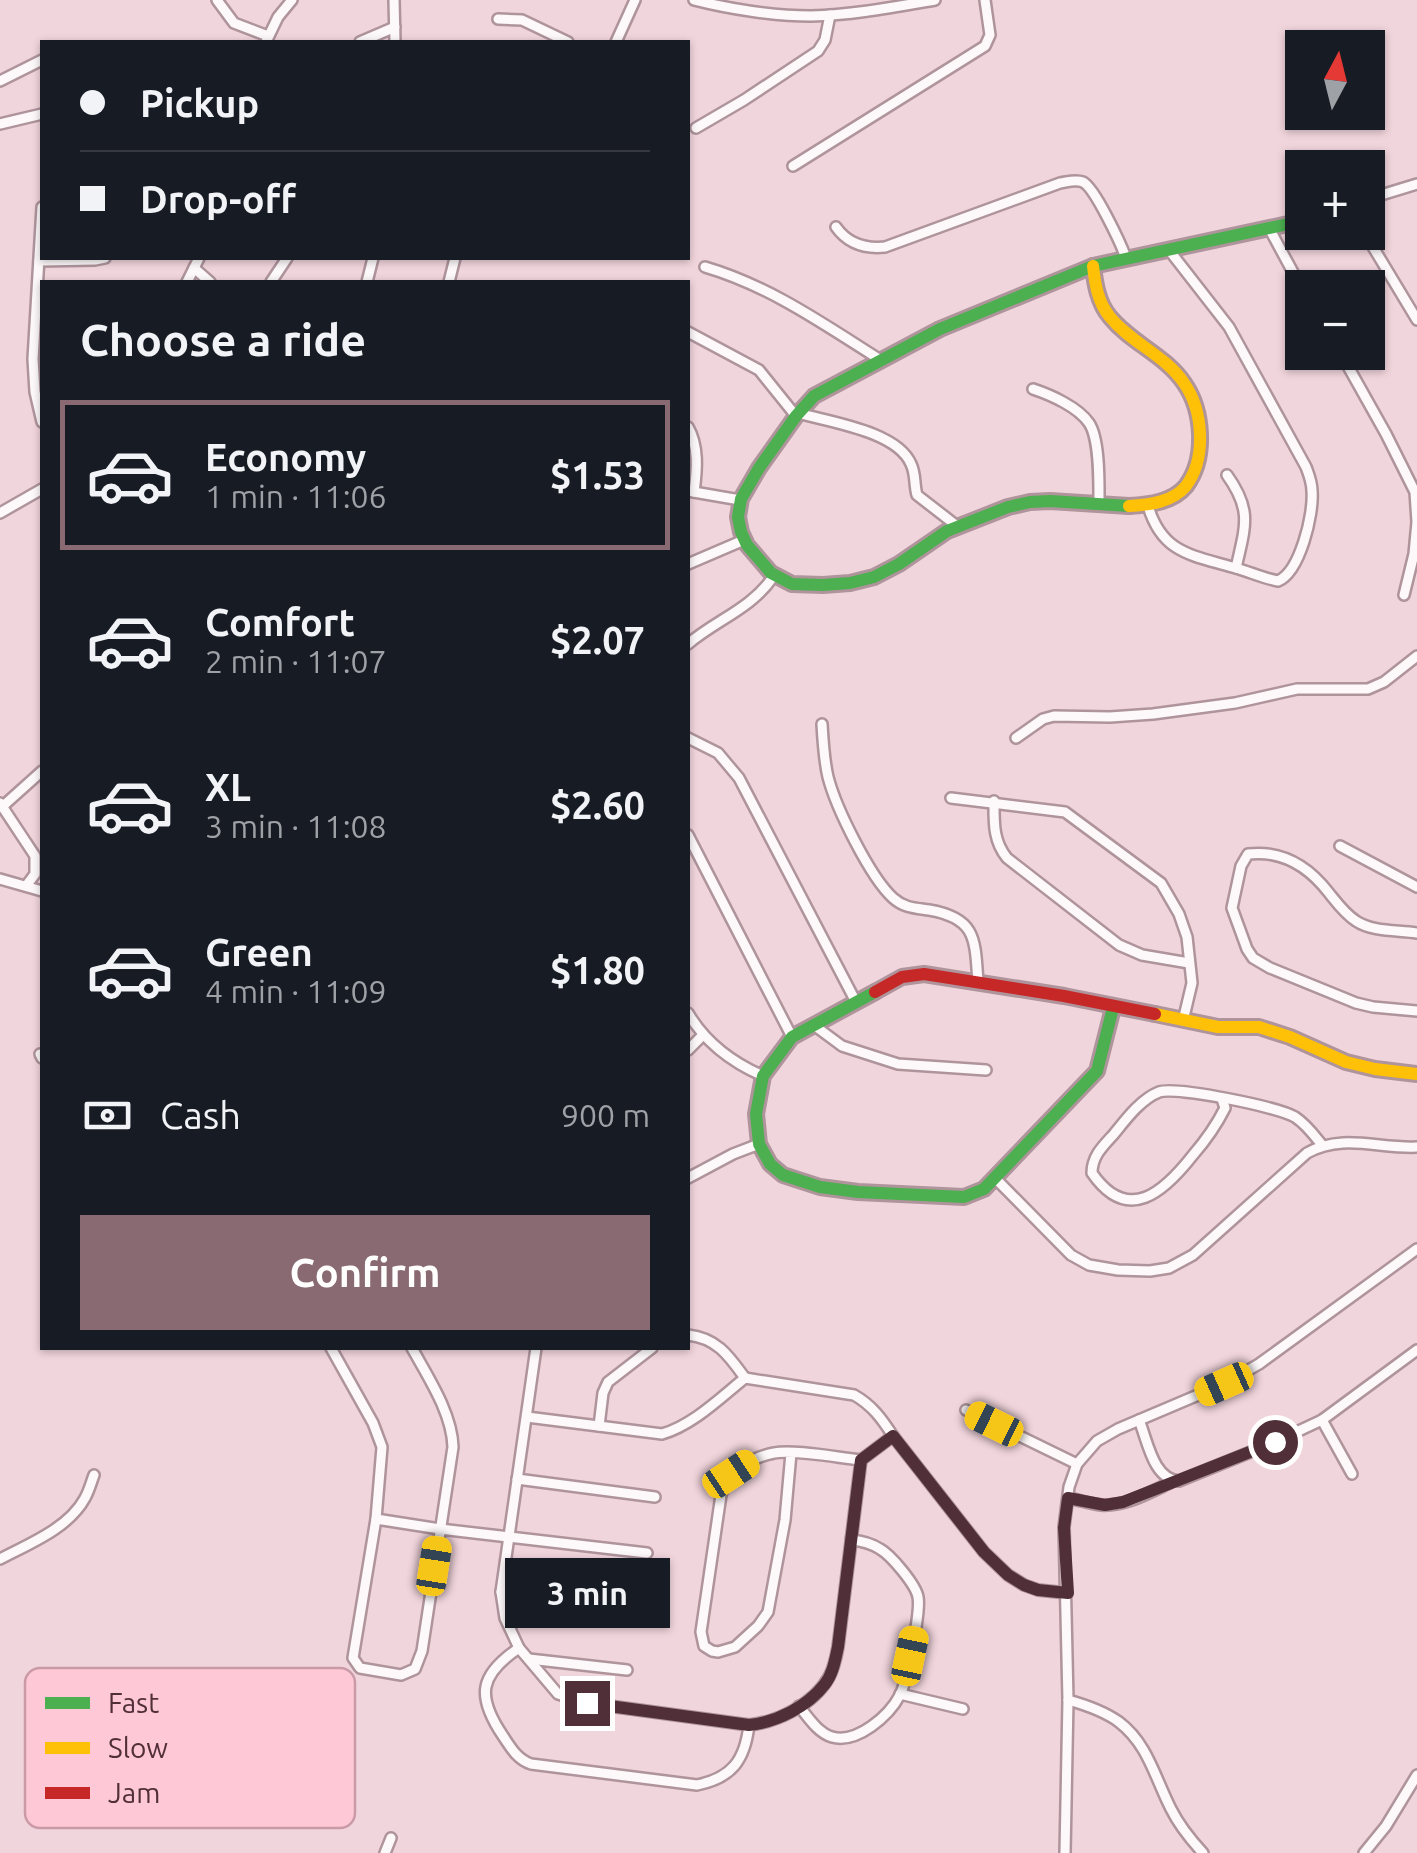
<!DOCTYPE html>
<html lang="en">
<head>
<meta charset="utf-8">
<style>
  :root { --surface:#171b24; --page:#20242c; --text:#f1f3f6; --muted:#9ea1a6; --line:#363941; --accent:#896972 }
  body { margin:0; font-family:Ubuntu,sans-serif; background:var(--page); color:var(--text); height:100vh; display:flex; flex-direction:column; font-size:38px; white-space:nowrap }
  * { box-sizing:border-box; margin:0 }
  p { font-size:32px; color:var(--muted) }
  .icon { flex:none; width:55px; height:55px; fill:none; stroke:currentColor; stroke-width:2; stroke-linecap:round; stroke-linejoin:round }
  .map { position:relative; flex:1; overflow:hidden }
  .drawer { position:absolute; left:40px; top:280px; width:650px; height:1070px; display:flex; flex-direction:column; background:var(--surface); border-radius:0px; box-shadow:0 2px 8px #0004 }
  .drawer>* { flex:none }
  .banner { position:absolute; left:40px; top:40px; width:650px; height:220px; border-radius:0px; box-shadow:0 2px 8px #0004; display:grid; align-content:center; height:220px; padding:0 40px; background:var(--surface) }
  .needle { width:65px; rotate:7deg }
  .fabs { position:absolute; left:1285px; top:30px; display:grid; gap:20px }
  .fabs a { display:grid; place-items:center; width:100px; height:100px; border-radius:0px; background:var(--surface); box-shadow:0 2px 8px #0004; font-size:50px }
  .end { position:absolute; width:45px; height:45px; margin:-22px; border:12px solid #512f39; background:#fff; box-shadow:0 0 0 5px #fff }
  .from { border-radius:50% }
  .bubble { position:absolute; height:70px; border-radius:0px; background:var(--surface); box-shadow:0 2px 8px #0004; font-size:32px; font-weight:600; line-height:70px; text-align:center }
  .car { position:absolute; width:30px; height:60px; margin:-30px -15px; border-radius:12px; box-shadow:0 0 8px 2px #0007; background:linear-gradient(#f5c518 24%,#345 0 40%,#f5c518 0 76%,#345 0 86%,#f5c518 0) }
  .banner b { display:flex; align-items:center; gap:35px; height:95px; font-size:38px }
  .banner b+b { border-top:2px solid var(--line) }
  .banner i { width:25px; height:25px; background:var(--text) }
  ul { padding:0; list-style:none }
  li { display:flex; align-items:center; gap:30px; height:150px; margin:0 20px 15px; padding:0 20px; border:5px solid transparent; border-radius:0px }
  li div { flex:1 }
  li b { display:block; font-size:38px }
  li em { font-style:normal; font-weight:600 }
  li.active { border-color:var(--accent) }
  li>.icon { width:90px; height:90px; stroke-width:1.5 }
  h2 { padding:0 40px; font-size:45px; line-height:120px }
  .pay { display:flex; align-items:center; gap:25px; height:110px; padding:0 40px; font-size:38px }
  .pay p { margin-inline-start:auto }
  .action { display:flex; gap:20px; margin-top:auto; padding:20px 40px }
  .action a { flex:1; height:115px; border-radius:0px; background:var(--accent); color:#fff; font-size:40px; font-weight:600; line-height:115px; text-align:center }
  .map>svg:first-child { display:block }
</style>
</head>
<body>
<div class="map">
<svg width="1417" height="1853" viewBox="0 0 1417 1853">
  <rect width="100%" height="100%" fill="#f1d5dc"/>
  <g fill="none" stroke-linecap="round" stroke-linejoin="round">
    <!-- street casing -->
    <g stroke="#af949c" stroke-width="14">
      <g id="street">
        <path d="M217,0L234,23L268,36"/>
        <path d="M394,0L395,42"/>
        <path d="M694,0C729,9 774,16 811,16C852,15 894,7 935,0"/>
        <path d="M498,19L522,20L568,42"/>
        <path d="M266,42L278,17L292,0"/>
        <path d="M360,42L395,27"/>
        <path d="M616,42L635,0"/>
        <path d="M0,81L42,60"/>
        <path d="M0,124L42,114"/>
        <path d="M696,128L744,100L818,51L825,40L830,15"/>
        <path d="M793,166L985,46L990,35L985,0"/>
        <path d="M1368,199L1417,184"/>
        <path d="M42,207L33,359L35,392L42,422"/>
        <path d="M836,227C848,244 865,249 885,247L1060,183C1068,182 1075,179 1083,182C1095,188 1121,244 1126,258"/>
        <path d="M1269,228L1302,289"/>
        <path d="M1364,232L1417,320"/>
        <path d="M39,261L95,260L105,258"/>
        <path d="M705,267C770,286 825,325 882,361"/>
        <path d="M194,268L210,282"/>
        <path d="M187,282L199,258"/>
        <path d="M271,282L287,258"/>
        <path d="M367,282L373,258"/>
        <path d="M449,282L455,258"/>
        <path d="M688,332L759,370L796,416"/>
        <path d="M1340,352L1386,434L1415,492L1417,522L1414,554L1404,595"/>
        <path d="M1033,389C1051,395 1078,407 1089,423C1100,439 1099,484 1099,504"/>
        <path d="M798,413C829,422 897,431 911,464C916,474 914,485 917,495L957,526"/>
        <path d="M688,427C699,446 697,470 694,492"/>
        <path d="M1227,475C1253,511 1245,527 1236,568"/>
        <path d="M688,491L740,500"/>
        <path d="M1148,506C1162,553 1191,555 1232,567C1248,571 1262,578 1278,581C1300,572 1314,514 1312,491C1312,482 1309,475 1306,467L1229,327L1169,250"/>
        <path d="M0,513L42,489"/>
        <path d="M688,564L744,540"/>
        <path d="M688,644C716,620 751,609 773,577"/>
        <path d="M822,724C823,742 824,760 828,777C836,808 870,877 893,898C904,908 915,908 929,910C977,918 975,940 978,983"/>
        <path d="M688,738L718,753L739,778L856,1002"/>
        <path d="M1016,738L1043,719L1054,716L1110,717L1153,714L1235,703L1297,689H1368L1384,682L1417,656"/>
        <path d="M951,798L1065,812L1161,883L1179,914L1187,937L1192,983L1183,1021"/>
        <path d="M994,801C994,822 993,841 1007,858L1119,945L1142,955L1189,963"/>
        <path d="M0,803L35,856V874L26,886"/>
        <path d="M3,806L42,771"/>
        <path d="M688,835L792,1037"/>
        <path d="M1340,846L1417,887"/>
        <path d="M0,879L42,891"/>
        <path d="M1417,933C1398,930 1372,932 1356,921C1345,914 1337,903 1329,893C1309,867 1282,850 1248,854L1241,866L1232,908L1247,949L1253,958L1270,968L1356,1003L1373,1007L1417,1011"/>
        <path d="M688,1013C705,1042 731,1062 763,1076"/>
        <path d="M815,1026L842,1046L898,1064L986,1070"/>
        <path d="M688,1050L703,1035"/>
        <path d="M40,1054L42,1058"/>
        <path d="M1222,1099L1225,1108C1216,1126 1206,1140 1193,1155C1164,1192 1128,1225 1092,1173C1092,1156 1103,1146 1114,1134C1126,1119 1141,1099 1159,1092C1176,1086 1278,1107 1295,1117C1306,1124 1314,1135 1322,1145"/>
        <path d="M688,1178L733,1154L759,1144"/>
        <path d="M995,1178L1071,1255L1089,1265L1118,1270L1150,1271L1169,1268L1193,1255L1307,1153C1343,1133 1379,1149 1417,1147"/>
        <path d="M688,1335C717,1338 729,1356 745,1378"/>
        <path d="M331,1348L373,1423L382,1447L376,1519L353,1658L360,1668L401,1675L415,1669L422,1651L453,1447C452,1413 428,1377 412,1348"/>
        <path d="M536,1348L501,1592L505,1618L519,1648L558,1694L587,1703L749,1725C778,1722 814,1704 829,1677C834,1668 836,1658 838,1647L861,1460L893,1436"/>
        <path d="M966,1410L1077,1464"/>
        <path d="M527,1417L662,1434C693,1425 720,1398 745,1378L854,1395C872,1405 882,1419 893,1436L984,1552L1008,1575L1024,1585L1038,1590L1067,1593"/>
        <path d="M1139,1420C1148,1442 1153,1479 1179,1481L1275,1442L1322,1420L1417,1350"/>
        <path d="M1322,1420L1352,1474"/>
        <path d="M599,1426L603,1393L608,1382L652,1348"/>
        <path d="M791,1453L785,1520L768,1612L758,1626L735,1647L718,1652L712,1651L704,1646L701,1632L721,1495C727,1472 752,1457 774,1453C793,1449 840,1458 861,1460"/>
        <path d="M517,1479L655,1497"/>
        <path d="M1068,1498C1079,1500 1090,1504 1101,1505C1126,1507 1152,1491 1174,1481"/>
        <path d="M376,1519L440,1529L647,1553"/>
        <path d="M0,1559C29,1544 69,1528 85,1498C89,1491 91,1483 94,1475"/>
        <path d="M501,1592L638,1609"/>
        <path d="M519,1648C479,1675 476,1696 503,1736C511,1748 517,1759 531,1764L697,1785C732,1778 745,1760 749,1725"/>
        <path d="M529,1659L627,1670"/>
        <path d="M900,1694L963,1709"/>
        <path d="M1068,1700C1086,1705 1104,1711 1119,1722C1148,1744 1155,1778 1171,1809C1179,1825 1191,1840 1203,1853"/>
        <path d="M799,1706C808,1717 818,1733 832,1737C857,1744 889,1716 900,1695C907,1681 921,1611 918,1597C916,1585 891,1555 880,1549C871,1543 862,1541 851,1540"/>
        <path d="M385,1853L391,1838"/>
        <path d="M1065,1853L1068,1700L1064,1527L1069,1487L1077,1464L1097,1441L1118,1429L1224,1384L1259,1364L1417,1249"/>
        <path d="M1364,1853L1386,1826L1417,1775"/>
      </g>
    </g>
    <!-- fast casing -->
    <g stroke="#af949c" stroke-width="18">
      <g id="fast">
        <path d="M1129,506L1050,501L1030,502L1008,507L947,531L899,564L874,577L850,583L823,585L792,584L771,573L747,545L741,532L738,517L741,499L759,468L796,416L814,396L940,329L1093,266L1302,221"/>
        <path d="M875,992L792,1037L763,1076L756,1114L759,1144L770,1164L783,1175L820,1187L858,1192L964,1197L984,1189L1097,1071L1113,1008"/>
      </g>
    </g>
    <!-- slow casing -->
    <g stroke="#af949c" stroke-width="18">
      <g id="slow">
        <path d="M1093,266C1095,284 1098,303 1110,317C1131,343 1165,355 1184,383C1203,410 1207,458 1186,486C1173,502 1149,505 1129,506"/>
        <path d="M1155,1014L1218,1027H1259L1290,1037L1346,1062L1375,1069L1417,1074"/>
      </g>
    </g>
    <!-- jam casing -->
    <g stroke="#af949c" stroke-width="18">
      <path id="jam" d="M875,992L902,977L924,974L1064,996L1155,1014"/>
    </g>
    <!-- street -->
    <use href="#street" stroke="#fdf9fa" stroke-width="9"/>
    <!-- fast -->
    <use href="#fast" stroke="#4caf50" stroke-width="12"/>
    <!-- slow -->
    <use href="#slow" stroke="#ffc107" stroke-width="12"/>
    <!-- jam -->
    <use href="#jam" stroke="#c62828" stroke-width="12"/>
  </g>
  <g fill="none" stroke-linecap="round" stroke-linejoin="round">
    <!-- route -->
    <path stroke="#512f39" stroke-width="12" d="M587,1703L749,1725C777,1722 807,1707 825,1684C833,1674 835,1660 838,1647L861,1460L893,1436L984,1552L1008,1575L1024,1585L1038,1590L1068,1593L1064,1528L1068,1498L1105,1505L1123,1502L1275,1442"/>
  </g>
  <!-- legend -->
  <rect x="25" y="1668" width="330" height="160" rx="15" fill="#fec8d6" stroke="#ca9aa7" stroke-width="2.5"/>
  <rect x="45" y="1697" width="45" height="12" fill="#4caf50"/>
  <rect x="45" y="1742" width="45" height="12" fill="#ffc107"/>
  <rect x="45" y="1787" width="45" height="12" fill="#c62828"/>
  <g font-size="28" fill="#512f39">
    <text x="108" y="1713">Fast</text>
    <text x="108" y="1758">Slow</text>
    <text x="108" y="1803">Jam</text>
  </g>
</svg>
<div class="fabs">
<a><svg class="needle" viewBox="-14 -14 28 28"><path d="M0-13l5 13h-10z" fill="#e53935"/><path d="M0 13l5-13h-10z" fill="#9ea1a6"/></svg></a>
<a>+</a>
<a>−</a>
</div>
<i class="end from" style="left:1275px;top:1442px"></i>
<i class="end" style="left:587px;top:1703px"></i>
<div class="bubble" style="left:505px;top:1558px;width:165px">3 min</div>
<i class="car" style="left:1224px;top:1384px;rotate:246deg"></i>
<i class="car" style="left:994px;top:1424px;rotate:296deg"></i>
<i class="car" style="left:731px;top:1474px;rotate:57deg"></i>
<i class="car" style="left:434px;top:1566px;rotate:9deg"></i>
<i class="car" style="left:910px;top:1656px;rotate:12deg"></i>
<div class="banner">
<b><i class="from"></i>Pickup</b>
<b><i></i>Drop-off</b>
</div>
<section class="drawer">
<h2>Choose a ride</h2>
<ul>
<li class="active"><svg class="icon" aria-label="car" viewBox="0 0 24 24"><path d="M5 17H2v-5l4-1 3-4h7l3 4 3 1v5h-3M9 17h6M6 11h13"/><circle cx="7" cy="17" r="2"/><circle cx="17" cy="17" r="2"/></svg><div><b>Economy</b><p>1 min · 11:06</p></div><em>$1.53</em></li>
<li><svg class="icon" aria-label="car" viewBox="0 0 24 24"><path d="M5 17H2v-5l4-1 3-4h7l3 4 3 1v5h-3M9 17h6M6 11h13"/><circle cx="7" cy="17" r="2"/><circle cx="17" cy="17" r="2"/></svg><div><b>Comfort</b><p>2 min · 11:07</p></div><em>$2.07</em></li>
<li><svg class="icon" aria-label="car" viewBox="0 0 24 24"><path d="M5 17H2v-5l4-1 3-4h7l3 4 3 1v5h-3M9 17h6M6 11h13"/><circle cx="7" cy="17" r="2"/><circle cx="17" cy="17" r="2"/></svg><div><b>XL</b><p>3 min · 11:08</p></div><em>$2.60</em></li>
<li><svg class="icon" aria-label="car" viewBox="0 0 24 24"><path d="M5 17H2v-5l4-1 3-4h7l3 4 3 1v5h-3M9 17h6M6 11h13"/><circle cx="7" cy="17" r="2"/><circle cx="17" cy="17" r="2"/></svg><div><b>Green</b><p>4 min · 11:09</p></div><em>$1.80</em></li>
</ul>
<div class="pay"><svg class="icon" aria-label="cash" viewBox="0 0 24 24"><path d="M3 7h18v10H3z"/><circle cx="12" cy="12" r="2"/></svg>Cash<p>900 m</p></div>
<div class="action"><a>Confirm</a></div>
</section>
</div>
</body>
</html>
